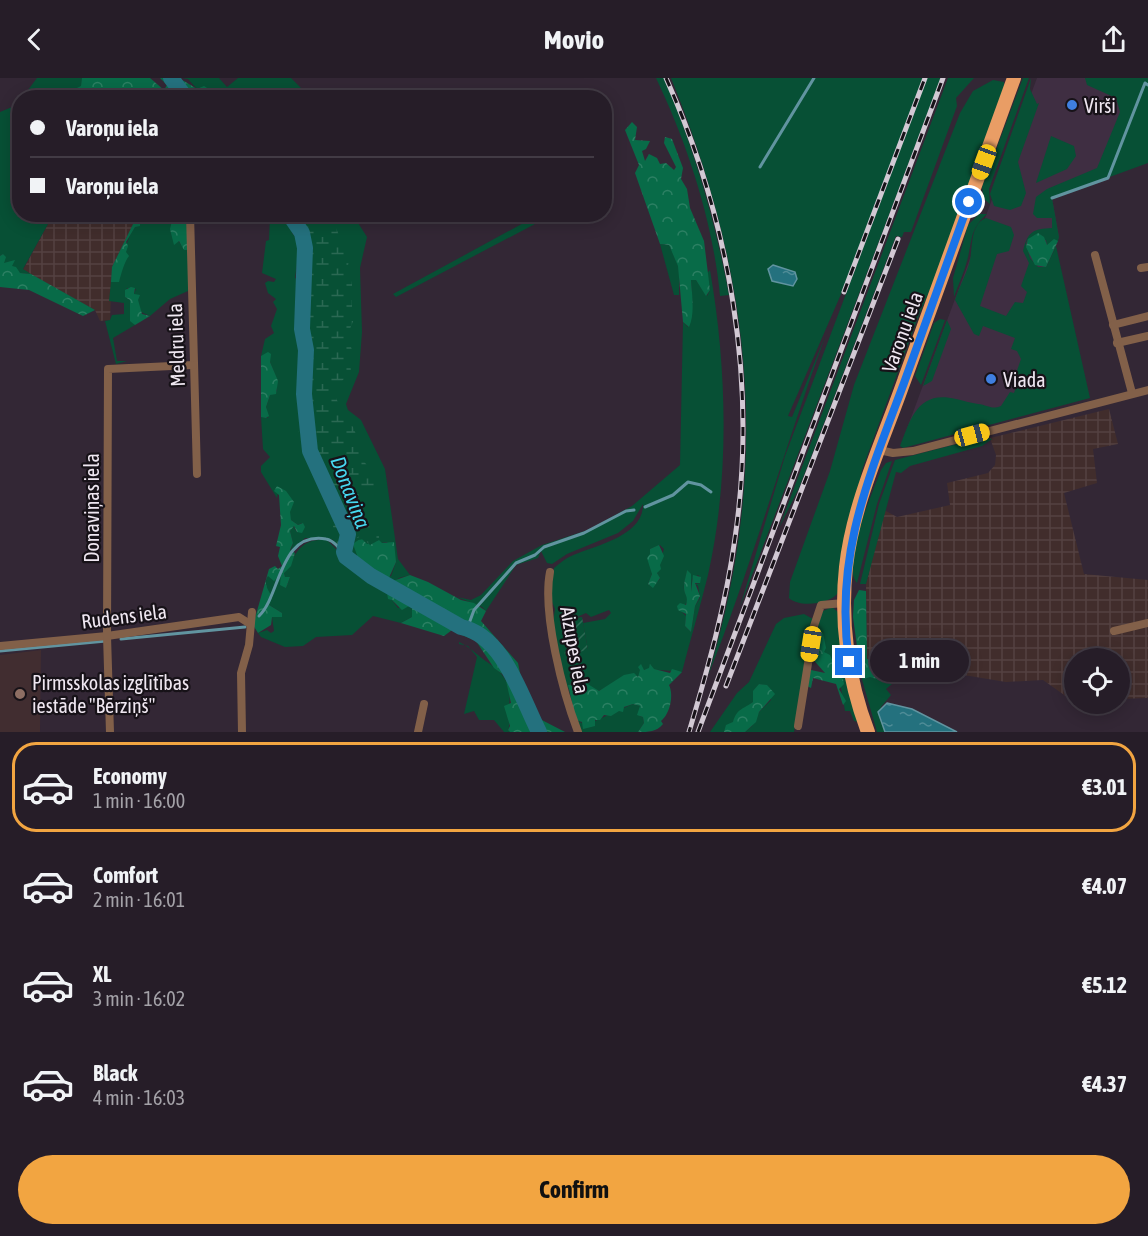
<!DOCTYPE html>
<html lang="en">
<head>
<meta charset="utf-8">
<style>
  :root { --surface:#261d28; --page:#322a34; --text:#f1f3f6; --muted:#a4a2a8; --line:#423b45; --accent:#f2a541 }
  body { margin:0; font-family:"Asap Condensed",sans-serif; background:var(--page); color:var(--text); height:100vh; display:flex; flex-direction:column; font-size:22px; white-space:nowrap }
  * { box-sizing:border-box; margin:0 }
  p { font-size:20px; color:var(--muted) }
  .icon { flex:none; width:33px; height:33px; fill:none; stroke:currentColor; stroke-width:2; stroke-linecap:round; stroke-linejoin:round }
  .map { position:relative; height:654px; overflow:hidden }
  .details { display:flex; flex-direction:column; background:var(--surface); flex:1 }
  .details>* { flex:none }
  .hud { position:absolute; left:12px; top:12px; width:600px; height:132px; border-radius:24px; box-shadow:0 3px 15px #0003,0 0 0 2px var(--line); display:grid; align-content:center; height:132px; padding:0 18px; background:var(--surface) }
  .fabs { position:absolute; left:1064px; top:570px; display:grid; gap:12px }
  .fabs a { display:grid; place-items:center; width:66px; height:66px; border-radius:50%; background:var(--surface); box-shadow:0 3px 15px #0003,0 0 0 2px var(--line); font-size:30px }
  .end { position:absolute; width:27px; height:27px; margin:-14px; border:8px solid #1a73e8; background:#fff; box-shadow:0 0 0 3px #fff }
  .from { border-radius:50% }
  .bubble { position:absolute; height:42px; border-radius:21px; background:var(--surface); box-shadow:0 3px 15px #0003,0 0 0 2px var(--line); font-size:20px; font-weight:700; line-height:42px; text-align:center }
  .car { position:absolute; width:18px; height:36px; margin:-18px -9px; border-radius:8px; box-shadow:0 0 4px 2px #0007; background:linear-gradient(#f5c518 24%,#345 0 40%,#f5c518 0 76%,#345 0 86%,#f5c518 0) }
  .hud b { display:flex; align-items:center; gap:21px; height:57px; font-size:22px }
  .hud b+b { border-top:2px solid var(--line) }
  .hud i { width:15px; height:15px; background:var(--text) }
  ul { padding:10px 0 0; list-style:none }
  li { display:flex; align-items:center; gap:18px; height:90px; margin:0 12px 9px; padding:0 6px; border:3px solid transparent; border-radius:24px }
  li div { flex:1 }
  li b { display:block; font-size:22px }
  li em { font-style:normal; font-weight:700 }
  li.current { border-color:var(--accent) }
  li>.icon { width:54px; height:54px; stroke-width:1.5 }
  .button { display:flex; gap:12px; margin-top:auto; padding:12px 18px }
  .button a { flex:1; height:69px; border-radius:36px; background:var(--accent); color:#111; font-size:24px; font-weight:700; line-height:69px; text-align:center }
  header { display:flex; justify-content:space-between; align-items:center; height:78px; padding:0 18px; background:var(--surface); font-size:27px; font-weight:700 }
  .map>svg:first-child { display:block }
</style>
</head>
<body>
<header><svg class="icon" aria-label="back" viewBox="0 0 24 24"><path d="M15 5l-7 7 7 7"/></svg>Movio<svg class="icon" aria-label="share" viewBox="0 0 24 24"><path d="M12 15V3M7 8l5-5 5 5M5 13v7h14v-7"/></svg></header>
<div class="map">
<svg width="1148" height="654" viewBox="0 0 1148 654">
  <defs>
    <pattern id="industrial-grid" width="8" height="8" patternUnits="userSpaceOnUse" patternTransform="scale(1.5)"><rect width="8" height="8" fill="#412d2c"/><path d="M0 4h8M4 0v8" fill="none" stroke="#544141"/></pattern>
    <pattern id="forest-crowns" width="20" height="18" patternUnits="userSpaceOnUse" patternTransform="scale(1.5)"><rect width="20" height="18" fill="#086b48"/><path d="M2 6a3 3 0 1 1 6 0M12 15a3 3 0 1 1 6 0" fill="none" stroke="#2c8063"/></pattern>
    <pattern id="wetland-marsh" width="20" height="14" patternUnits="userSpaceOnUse" patternTransform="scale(1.5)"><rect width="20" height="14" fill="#075035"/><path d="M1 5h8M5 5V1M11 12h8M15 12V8" fill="none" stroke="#2b6953"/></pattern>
    <pattern id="garden-furrows" width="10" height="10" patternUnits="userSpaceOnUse" patternTransform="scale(1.5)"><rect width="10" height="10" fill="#075035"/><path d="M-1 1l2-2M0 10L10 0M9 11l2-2" fill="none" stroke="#2b6953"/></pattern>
    <pattern id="water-ripples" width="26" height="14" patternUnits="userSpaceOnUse" patternTransform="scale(1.5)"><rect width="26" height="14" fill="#24717e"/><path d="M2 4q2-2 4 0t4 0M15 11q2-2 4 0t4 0" fill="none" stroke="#4f8c97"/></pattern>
  </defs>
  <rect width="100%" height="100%" fill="#332735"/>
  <!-- built -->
  <path fill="#3f2e42" d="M1037,0H1113L1142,11L1108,100L1052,120L1059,159L1017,256L1035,262L1022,335L902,364Z"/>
  <!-- industrial -->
  <g fill="url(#industrial-grid)">
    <path d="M53,137H138L112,189L110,242L100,243L95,232L23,192Z"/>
    <path d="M1109,331L1118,366L1093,371L1097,405L1064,415L1084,496L1148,502V620L1119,621V580H1074V624L1043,602L1006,604L867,581L866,506L884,432L897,439L950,427L947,405L988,395L995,387L996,377L990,360Z"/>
  </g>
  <!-- education -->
  <path fill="#412d30" d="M41,572L40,654H0V577Z"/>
  <!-- grass -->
  <g fill="#075035" fill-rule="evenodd">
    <path d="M37,0H82L81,19L22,20Z"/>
    <path d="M182,0H219L227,9L238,0H291L310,19H280L276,14H259L261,19H236V17L197,11L188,1Z"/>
    <path d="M656,0H664C694,70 715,142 729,217L720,218C713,144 688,67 656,0Z"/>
    <path d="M671,0H923L845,207L788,338L792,339L825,259C784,371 752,487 708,598C772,387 753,202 671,0Z"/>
    <path d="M927,0H941L740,529L785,378Z"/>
    <path d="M948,0H974L956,20L957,28L911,154H904L902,159L896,158L799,410L779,450Z"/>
    <path d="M1023,0H1029L989,111L990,126L984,121L982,109Z"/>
    <path d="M1031,0L1030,11L1037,26L1039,25L1018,84L1026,115L1021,128L1010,132L994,128L990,116Z"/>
    <path d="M1085,0H1148V85L1052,120L1059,159L1058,163L1047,167L1046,162L1028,161L1026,165L1030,180L1038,189H1046L1056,168L1090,320L903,370L900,368C911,340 918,312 956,321C965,323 971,325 978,326C988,327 991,332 1001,328L1010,314L1014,315L1017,306L1013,304L1021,281L1017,273L1011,271L1015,260L983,248L979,258L974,256L955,222C959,209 967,195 970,182C973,168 970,146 986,140L1011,149L1014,157L1009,173L997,176L980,228L1006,238L1015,224L1023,225L1027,214L1021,208L1029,185L1023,173C1028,153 1033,151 1052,150V140H1037L1033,136L1036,119L1047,111L1097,90L1120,34L1116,20L1087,7Z"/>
    <path d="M993,2L1004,4V12L946,174L917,242L862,392L838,515C830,526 799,530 789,520L790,504L830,393L854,307L960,35L973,13Z"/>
    <path d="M19,22L20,136L53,137L23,191L31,196L20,195L4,185L3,176L0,178V34L12,29Z"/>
    <path d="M1051,58L1074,68L1076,78L1067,91L1036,105Z"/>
    <path d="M540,136L552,137L396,219L393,216Z"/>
    <path d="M979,136H987C969,152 973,161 967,183C964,195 958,207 954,219L953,200L968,147Z"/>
    <path d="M138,137H168L173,139C171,152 177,166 188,172V213L170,221L150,238L141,234L134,216L136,211L127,210L125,219L130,222V239L135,247L113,260L117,283H127L116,286L105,243L110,242L112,237L124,236V225L109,223L111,204L119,200C125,182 124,163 135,149L140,147Z"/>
    <path d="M270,137H286L293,143L292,155C298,162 303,167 303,177L298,179L295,200L302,203L297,221L301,230L296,245L298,250L320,217L291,137H353L367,159L360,190L362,254L359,294L346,326L348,332L361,342L385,391L398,481L410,497L399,500L392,506L373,498H391L396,484L387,464L370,467L354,479L355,483L347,479L346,456L332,462L305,460L290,475L293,465L290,453L293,448L297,454L302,445L298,447L291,442C286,426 299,424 279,410L277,420L261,394V388L270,379L263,371L261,339L268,340L266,329L270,317L277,313L275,297L267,276L261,278L265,261L274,255L271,248L277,231L273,224L276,221L268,215L265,205L268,203L274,204L276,201L262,195L266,163L269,162Z"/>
    <path d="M660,166L669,167L679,188V217H674Z"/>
    <path d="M710,192C727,290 730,399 708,497C700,530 690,562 682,594C677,593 647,591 641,592L638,599L625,598L599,613L570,606L567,616L553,544L555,531L550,519L554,490C559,486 563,482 569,479C592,468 644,459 643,426L633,443L618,455L567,476L552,486L547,485L541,473L538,480L516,487L486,533L482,529L457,519L471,522L481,517L513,483L542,467L588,452L632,428L680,387L683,244L688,249C694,237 692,215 691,202H696L707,218L710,212L707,195ZM660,467L664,471L657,495L660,501L652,509L648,506L652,496L650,471ZM687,492L691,515L692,501L698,497L700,499V505L695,506L698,508L700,520L695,528L691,554L685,548L686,538L681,533L680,525L683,528C694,521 682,516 684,507C685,502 687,497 687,492ZM609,532L611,535L605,541L583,545L588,572L560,542L570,534L575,540L586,535L591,539Z"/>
    <path d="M940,241L945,242L921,307L915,298L934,245Z"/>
    <path d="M947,242L951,251L932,303L923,308Z"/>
    <path d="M984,359L992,361L982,368L910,388L901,395L896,394L866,506H860L879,426L895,382Z"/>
    <path d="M892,383L877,426L857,505C840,487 873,414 881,392L886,385Z"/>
    <path d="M327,462L346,481L374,502L391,511L392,522L398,530L409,527L412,530V539L401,545L373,538L352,557L316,559L303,568L285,569L261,559L258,555L267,552L271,555L274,553L272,539L282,535L269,527C271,517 262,507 268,498L282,496L286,510L290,499H285L284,495C297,476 299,460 327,462Z"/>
    <path d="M832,529L838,534L858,644L854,643L850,633H845L838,593L824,574L823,555L816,552L823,533Z"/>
    <path d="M804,536L813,541L794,654H745L752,648L759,634L771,622L763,607L759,606L753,624L724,654H710L737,615L749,604L776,546L784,540Z"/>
    <path d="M459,564C472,570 479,579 490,586C507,599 513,608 508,633C507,640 511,645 508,652L510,654H504L494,642H479L474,633L464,636L477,579L468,568L459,566Z"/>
    <path d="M895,585L910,588L909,599L899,600L886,611L891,617L881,629L885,654H877L861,598L864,601C871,598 886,592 894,590Z"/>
    <path d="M633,626L640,628V638L643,639L644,645L638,654H580L576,642C579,643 581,645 584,646C590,647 624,629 633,626Z"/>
  </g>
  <!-- forest -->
  <g fill="url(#forest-crowns)">
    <path d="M82,0H150L164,12L167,7L160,0C183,0 179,0 197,11L204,8L210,12L220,10L225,16L237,17L236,20L81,19L76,16L77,10L81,8Z"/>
    <path d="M632,44L637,49L635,62L650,63L646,71L642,73L645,83L649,76L657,80L660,86L666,85L674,92L676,89L664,65L665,59L672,61L683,90L681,101L687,111L690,130L704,163L710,212L706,218L696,202H691C692,217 695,236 689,249L683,244L678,188L669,167L660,166L635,95L639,87L625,52Z"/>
    <path d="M168,137H187L188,172H184L179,163L174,167L170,151L173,139Z"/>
    <path d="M137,138L140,140V148L135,149L126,164L128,168L126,174L129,178C125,182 121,196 119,204H111L112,189Z"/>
    <path d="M1038,155L1044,159L1047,167L1054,161L1058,163L1046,189L1035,187L1026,169L1028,161Z"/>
    <path d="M3,176L6,179L4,185L15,182L12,188L16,189L20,195L31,196L95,232L83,238L29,212L0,209V178Z"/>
    <path d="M131,209L135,210L134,216L140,217L138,222L142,236L150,238L135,247L130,243V222L125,219V212Z"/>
    <path d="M268,274L271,276L270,284L278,303L276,316L270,317L266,329L269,338L266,340L261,339V278Z"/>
    <path d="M277,408L286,413L294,424L290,434L291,442L298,447L303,445L305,449L302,455L297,454L294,448L290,453L293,465L290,472L295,475L291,488L284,495L285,499H290L286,510L280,507L281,496L274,503L268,498C262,507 270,513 272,520L269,527L282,535V539H272L271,547L258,555L253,547L269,491L275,488L278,491L282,488L278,478L280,469L276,468L281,447L279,417L274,413Z"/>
    <path d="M361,460L367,466L379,462L382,465L394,464L396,484L388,502L373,498L355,483L357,477L353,466Z"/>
    <path d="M659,467L664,478L660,487L661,491L657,495L660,500L653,510L648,506L652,496L647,480L650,476V471Z"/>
    <path d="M687,492L691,496V514L693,497L701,499L700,505H695L700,518L695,528L691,554L685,548L686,536L678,532L677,528L680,525L686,527C689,518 684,517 684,510C684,503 686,499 687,492Z"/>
    <path d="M410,497L428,504L461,522L474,525L486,533L481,543L518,585L524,616L536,639L565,654H510L508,652L510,648L504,628L511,625L505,598L494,590L476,563L462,557L451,538L442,540V544L452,548V552L444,558L401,545L412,539V530L409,528L402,532L392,522L388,521L387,514L391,511L393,503Z"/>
    <path d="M859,512L866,513L867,581L895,585L894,590L881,593L882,600L880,602L870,599L864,601L861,598L853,539L854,522Z"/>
    <path d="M816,552L823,555L826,570L824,574L830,577L839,598L843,601L844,606L839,611L846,623L843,627L836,606L813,600L811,610L807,608L811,592L825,595L811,579Z"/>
    <path d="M641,586L644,592L649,590L650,586L654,591L670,595L672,591L682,594L669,607C674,617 670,636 661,643L663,646C656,654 649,654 638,654L644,645L643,639L637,637L640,628L633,626L624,629L623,634L619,633L611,638L604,637L600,642H595V648L583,651L582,644L576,642L568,607L576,606L581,610L586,605L599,613L624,597L634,595L638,599L640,592L638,589Z"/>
    <path d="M759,606L767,607L775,616L759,634L756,644L745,654H724L726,647L733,644C737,630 744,631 753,624V613Z"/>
  </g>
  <!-- wetland -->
  <path fill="url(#wetland-marsh)" d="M286,137H320L334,145L349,182L347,193L352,205V236L354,241L347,258L356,283L350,284L351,294L333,312L339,327V334L353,349L364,376L362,381L378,401C374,415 369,415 358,422V427H361L363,437L366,435L376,441L367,444L371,452L375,451L379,446V462L370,467L364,461L353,463L359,458L358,455C348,461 345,470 348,482L332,465L335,456L333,448L339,441L299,355L298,349L305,343L300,234L303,172L300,157Z"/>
  <!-- garden -->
  <path fill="url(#garden-furrows)" d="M582,539L588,572L565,577L560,542Z"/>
  <!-- water -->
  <g fill="url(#water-ripples)" stroke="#6194a0" stroke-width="1.5">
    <path d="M773,187L795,194L797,201L793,208L772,203L768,191Z"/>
    <path d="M887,625L912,631L957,654H885L878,634Z"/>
  </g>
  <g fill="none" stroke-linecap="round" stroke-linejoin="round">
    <!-- stream -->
    <g stroke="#6194a0" stroke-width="3">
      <path d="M760,89L814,0"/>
      <path d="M1052,120L1108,100L1145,5L1148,7"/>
      <path d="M645,429L673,417L688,404L701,407L711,414"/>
      <path d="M259,538C281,517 279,453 326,461C334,462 338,470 344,474"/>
      <path d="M467,551L474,532L516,485L535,477L544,469L584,455L626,433L634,432"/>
      <path d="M121,561L245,549"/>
      <path d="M0,573L106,563"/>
    </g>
    <!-- river -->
    <g stroke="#24717e" stroke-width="16">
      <path d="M171,0L186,20"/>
      <path d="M289,136L302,155L305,170L302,251L306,272L304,316L310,373L348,456L344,474L346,479L371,498L461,549C504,558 521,619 539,654"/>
    </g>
    <!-- minor -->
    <g stroke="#826049" stroke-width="8">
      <path d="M190,136L197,396"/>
      <path d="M1095,177L1132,315"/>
      <path d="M1141,190L1148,189"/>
      <path d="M1113,247L1148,238"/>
      <path d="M1117,265L1148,258"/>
      <path d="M879,372L893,375L913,373L1148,312"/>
      <path d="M550,494C542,535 563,615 578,654"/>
      <path d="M1114,553L1148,545"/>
      <path d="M0,568L107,558L239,539L250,546"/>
      <path d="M798,648L814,548L821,527L844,525"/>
      <path d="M110,654L107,558L108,291L193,287"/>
      <path d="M242,654L241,595L249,567L252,534"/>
      <path d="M418,654L424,626"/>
    </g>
    <!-- trunk -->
    <path stroke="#e99d65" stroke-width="14" d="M868,654C848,602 840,544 846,489C853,425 883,363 904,303C941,202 978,101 1014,0"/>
    <!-- rail casing -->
    <g stroke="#d2c9d4" stroke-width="5">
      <g id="rail">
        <path d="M666,0C730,143 758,305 735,460C726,526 708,590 689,654"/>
        <path d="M844,214L925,0"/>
        <path d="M726,608L898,161"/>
        <path d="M698,654L943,0"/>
      </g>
    </g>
    <!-- rail -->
    <use href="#rail" stroke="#171218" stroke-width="3" stroke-dasharray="9" stroke-linecap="butt"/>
  </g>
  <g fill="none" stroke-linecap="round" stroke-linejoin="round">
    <!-- route -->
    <path stroke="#1a73e8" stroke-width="8" d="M849,584C834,478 868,401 904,305C926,245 947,184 969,124"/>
  </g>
  <!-- markers -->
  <g fill="#3f7fe0" stroke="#171218" stroke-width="2">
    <circle cx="1072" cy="27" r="6"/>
    <circle cx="991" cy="301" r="6"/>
  </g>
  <circle fill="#8d6e63" stroke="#171218" stroke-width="2" cx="20" cy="616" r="6"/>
  <g text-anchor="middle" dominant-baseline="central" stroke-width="4.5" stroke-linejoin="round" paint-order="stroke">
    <!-- poi labels -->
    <g font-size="20" fill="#efe7f1" stroke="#171218" text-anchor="start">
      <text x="1084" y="27">Virši</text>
      <text x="1003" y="301">Viada</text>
      <text x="32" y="604">Pirmsskolas izglītības<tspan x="32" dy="23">iestāde "Bērziņš"</tspan></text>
    </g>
    <!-- street labels -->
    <g font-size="20" fill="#efe7f1" stroke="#171218">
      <text transform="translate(902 254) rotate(-70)">Varoņu iela</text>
      <text transform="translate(176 267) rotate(-92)">Meldru iela</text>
      <text transform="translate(91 430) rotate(-90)">Donaviņas iela</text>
      <text transform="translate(124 538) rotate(-7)">Rudens iela</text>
      <text transform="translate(575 572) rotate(80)">Aizupes iela</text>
    </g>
    <!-- water labels -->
    <g font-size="21" font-style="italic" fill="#46d8f0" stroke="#171218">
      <text transform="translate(351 414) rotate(69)">Donaviņa</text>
    </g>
  </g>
</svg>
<div class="fabs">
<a><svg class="icon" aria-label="locate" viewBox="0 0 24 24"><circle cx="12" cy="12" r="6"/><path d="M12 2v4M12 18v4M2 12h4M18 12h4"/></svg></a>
</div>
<i class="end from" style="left:969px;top:124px"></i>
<i class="end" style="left:849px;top:584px"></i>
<div class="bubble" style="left:870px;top:562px;width:99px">1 min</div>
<i class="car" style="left:984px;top:84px;rotate:200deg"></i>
<i class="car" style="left:972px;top:357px;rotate:75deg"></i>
<i class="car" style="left:811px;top:566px;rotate:189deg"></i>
<div class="hud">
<b><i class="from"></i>Varoņu iela</b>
<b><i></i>Varoņu iela</b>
</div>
</div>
<section class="details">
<ul>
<li class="current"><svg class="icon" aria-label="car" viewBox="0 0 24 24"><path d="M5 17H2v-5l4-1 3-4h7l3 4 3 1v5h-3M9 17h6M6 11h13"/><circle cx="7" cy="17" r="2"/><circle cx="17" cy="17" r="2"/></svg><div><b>Economy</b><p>1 min · 16:00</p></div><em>€3.01</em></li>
<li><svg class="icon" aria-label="car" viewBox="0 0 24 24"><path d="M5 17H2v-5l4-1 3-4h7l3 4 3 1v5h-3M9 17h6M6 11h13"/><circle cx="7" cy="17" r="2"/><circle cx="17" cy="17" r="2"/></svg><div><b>Comfort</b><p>2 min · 16:01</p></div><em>€4.07</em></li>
<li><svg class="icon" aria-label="car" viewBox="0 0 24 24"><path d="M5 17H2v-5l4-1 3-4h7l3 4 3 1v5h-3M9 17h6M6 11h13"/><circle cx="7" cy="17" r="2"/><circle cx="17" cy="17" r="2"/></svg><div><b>XL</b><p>3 min · 16:02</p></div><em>€5.12</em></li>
<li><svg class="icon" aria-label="car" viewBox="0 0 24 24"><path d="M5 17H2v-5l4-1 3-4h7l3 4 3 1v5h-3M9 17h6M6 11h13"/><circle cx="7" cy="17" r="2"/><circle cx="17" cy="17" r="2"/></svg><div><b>Black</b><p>4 min · 16:03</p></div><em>€4.37</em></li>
</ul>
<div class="button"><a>Confirm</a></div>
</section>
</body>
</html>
